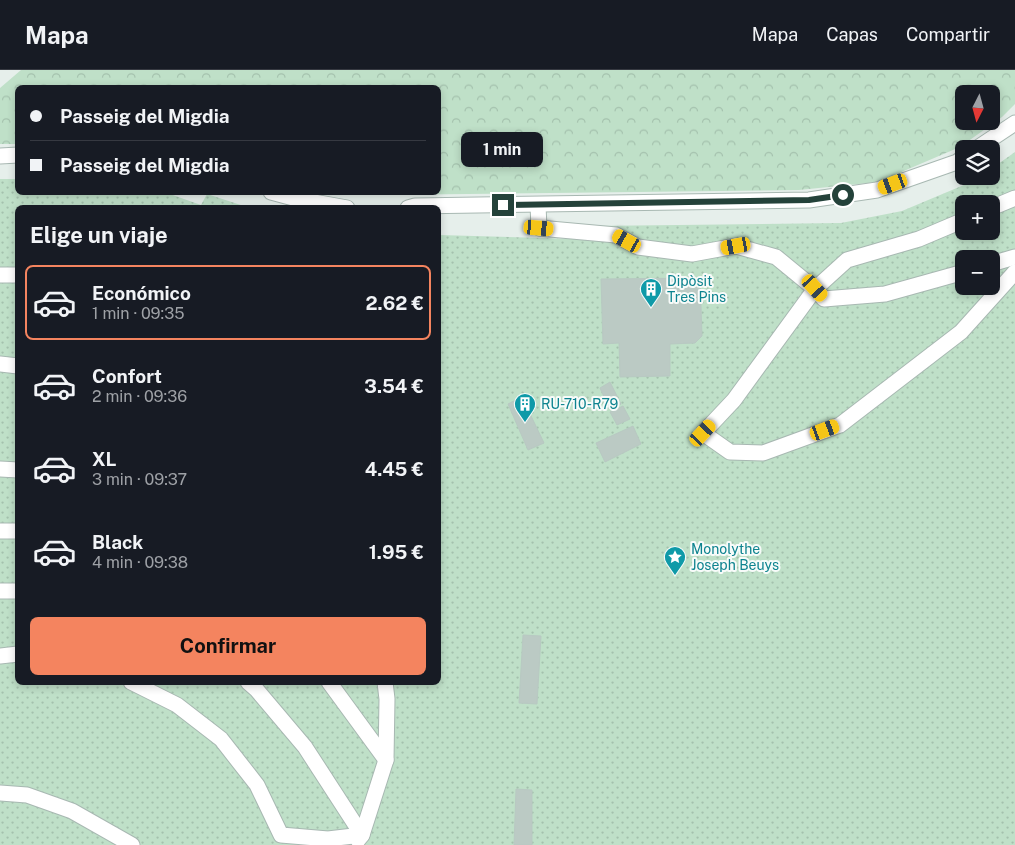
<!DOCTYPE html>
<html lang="es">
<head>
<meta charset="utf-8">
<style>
  :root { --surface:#171b24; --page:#20242c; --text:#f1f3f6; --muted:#9ea1a6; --line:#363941; --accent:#f4845f }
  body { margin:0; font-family:"Public Sans",sans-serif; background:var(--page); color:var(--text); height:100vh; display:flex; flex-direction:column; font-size:19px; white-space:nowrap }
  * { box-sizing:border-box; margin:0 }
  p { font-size:16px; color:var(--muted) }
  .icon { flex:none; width:28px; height:28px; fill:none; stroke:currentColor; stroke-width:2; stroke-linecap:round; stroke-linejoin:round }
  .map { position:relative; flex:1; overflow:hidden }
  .panel { position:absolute; left:15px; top:135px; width:426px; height:480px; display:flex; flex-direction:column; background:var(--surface); border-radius:8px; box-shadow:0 2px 8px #0003 }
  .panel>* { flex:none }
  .guide { position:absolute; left:15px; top:15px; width:426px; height:110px; border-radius:8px; box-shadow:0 2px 8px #0003; display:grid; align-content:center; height:110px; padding:0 15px; background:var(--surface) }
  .needle { width:32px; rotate:186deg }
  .controls { position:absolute; left:955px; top:15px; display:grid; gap:10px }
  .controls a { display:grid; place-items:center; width:45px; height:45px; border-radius:8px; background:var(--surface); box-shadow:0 2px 8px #0003; font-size:25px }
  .end { position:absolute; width:22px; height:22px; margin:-11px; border:6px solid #24423a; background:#fff; box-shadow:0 0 0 2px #fff }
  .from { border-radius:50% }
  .bubble { position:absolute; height:35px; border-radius:8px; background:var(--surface); box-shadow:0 2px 8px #0003; font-size:16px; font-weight:700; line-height:35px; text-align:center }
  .car { position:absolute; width:15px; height:30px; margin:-15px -8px; border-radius:6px; box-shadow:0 0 4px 1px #0007; background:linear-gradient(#f5c518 24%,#345 0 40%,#f5c518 0 76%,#345 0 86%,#f5c518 0) }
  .guide b { display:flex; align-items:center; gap:18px; height:48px; font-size:19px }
  .guide b+b { border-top:1px solid var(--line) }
  .guide i { width:12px; height:12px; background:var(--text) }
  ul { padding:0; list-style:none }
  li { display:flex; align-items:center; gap:15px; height:75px; margin:0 10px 8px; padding:0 5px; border:2px solid transparent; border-radius:8px }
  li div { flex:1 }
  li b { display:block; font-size:19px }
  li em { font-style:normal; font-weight:700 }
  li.selected { border-color:var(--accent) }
  li>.icon { width:45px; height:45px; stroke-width:1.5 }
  h2 { padding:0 15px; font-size:22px; line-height:60px }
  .button { display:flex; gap:10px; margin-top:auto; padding:10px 15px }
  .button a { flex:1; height:58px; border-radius:8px; background:var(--accent); color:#111; font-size:20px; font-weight:700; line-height:58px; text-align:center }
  header { display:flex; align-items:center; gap:30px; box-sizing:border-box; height:70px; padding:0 25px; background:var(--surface); border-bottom:1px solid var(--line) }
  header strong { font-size:24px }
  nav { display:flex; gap:28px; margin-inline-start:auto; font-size:18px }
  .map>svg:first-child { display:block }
</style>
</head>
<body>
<header>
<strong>Mapa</strong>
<nav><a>Mapa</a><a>Capas</a><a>Compartir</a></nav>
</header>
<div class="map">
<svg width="1015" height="775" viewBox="0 0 1015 775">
  <defs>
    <pattern id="grass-dots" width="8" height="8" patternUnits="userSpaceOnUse" patternTransform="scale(1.25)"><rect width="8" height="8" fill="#bfe0c8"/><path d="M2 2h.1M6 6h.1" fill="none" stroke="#a4c1ad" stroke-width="1.8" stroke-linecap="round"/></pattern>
    <pattern id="forest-crowns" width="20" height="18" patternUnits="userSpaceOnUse" patternTransform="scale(1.25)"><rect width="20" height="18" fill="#bfe0c8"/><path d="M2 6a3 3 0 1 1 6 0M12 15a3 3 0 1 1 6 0" fill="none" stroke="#a4c1ad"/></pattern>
  </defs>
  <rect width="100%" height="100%" fill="#e6efeb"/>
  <!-- grass -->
  <path fill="url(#grass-dots)" fill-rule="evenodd" d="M1015,82V775H0V109H17L18,122L167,123L201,135L207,124L247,137L18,138V612H439V165L575,169L591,156L841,153L902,141L971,112L980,106H991V99ZM964,134H991V161H964ZM964,189H991V216H964Z"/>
  <!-- forest -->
  <path fill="url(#forest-crowns)" fill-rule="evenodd" d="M21,0H1015V34L1002,47L960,77L878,112L799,120L383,125L326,123L439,122V18H18L17,74H0V18ZM964,24H991V51H964Z"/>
  <!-- building -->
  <g fill="#bbcac4" stroke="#b8c9c2">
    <path d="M700,208L702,266L695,273L670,274V306L620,307L619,273L603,274L601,209Z"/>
    <path d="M610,312L621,334L610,340L600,318Z"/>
    <path d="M522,327L544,373L528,380L508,334Z"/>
    <path d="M623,336L630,349L617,355L610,342Z"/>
    <path d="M633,356L641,374L605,392L596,373Z"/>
    <path d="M523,565L541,566L537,634L519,633Z"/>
    <path d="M516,719L532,720V775H514Z"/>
  </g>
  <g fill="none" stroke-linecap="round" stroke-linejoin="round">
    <!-- minor casing -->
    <g stroke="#a8b8b2" stroke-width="17">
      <g id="minor">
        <path d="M976,79L1015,53"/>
        <path d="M0,86L18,85"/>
        <path d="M271,122L297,129L347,138"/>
        <path d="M538,135L539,158L616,165L638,177L692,184L736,176L776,187L815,219L824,229L885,224L964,202"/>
        <path d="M408,138L415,136L809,130L877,120L957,92L964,87"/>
        <path d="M991,138L1015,128"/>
        <path d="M964,150L919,169L847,190L815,219L734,330L703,363L730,382L763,383L840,355L961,262L1015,202"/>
        <path d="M991,194L1015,187"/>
        <path d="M0,205H18"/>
        <path d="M0,294L18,296"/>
        <path d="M0,399L18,400"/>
        <path d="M0,461H18"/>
        <path d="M0,521H18"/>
        <path d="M0,586L18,584"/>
        <path d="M131,612L177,635L221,669L257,715L281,765L328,769L362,765L305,677L256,619L248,612"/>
        <path d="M329,612L386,690"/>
        <path d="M0,723L27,725L72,741L132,775"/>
        <path d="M358,770L362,765L386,690L387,629L385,612"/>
      </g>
    </g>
    <!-- minor -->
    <use href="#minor" stroke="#fff" stroke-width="15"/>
  </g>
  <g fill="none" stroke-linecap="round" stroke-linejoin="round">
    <!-- route -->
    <path stroke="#24423a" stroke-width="6" d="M503,135L809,130L843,125"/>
  </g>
  <!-- icons -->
  <defs>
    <g id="building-pin" transform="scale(1.125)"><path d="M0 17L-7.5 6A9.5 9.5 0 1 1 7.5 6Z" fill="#0f9aa8" stroke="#f7fbf9"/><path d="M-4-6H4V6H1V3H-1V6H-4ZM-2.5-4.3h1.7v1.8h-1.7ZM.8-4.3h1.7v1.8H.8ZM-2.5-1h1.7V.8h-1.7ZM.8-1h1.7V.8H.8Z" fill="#fff"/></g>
    <g id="sight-pin" transform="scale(1.125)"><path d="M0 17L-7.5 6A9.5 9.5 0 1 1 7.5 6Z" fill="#0f9aa8" stroke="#f7fbf9"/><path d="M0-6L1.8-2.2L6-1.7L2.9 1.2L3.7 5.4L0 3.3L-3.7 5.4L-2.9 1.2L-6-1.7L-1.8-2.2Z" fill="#fff"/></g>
  </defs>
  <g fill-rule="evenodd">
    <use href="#building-pin" x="651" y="219"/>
    <use href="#building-pin" x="525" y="334"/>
    <use href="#sight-pin" x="675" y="487"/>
  </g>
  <g text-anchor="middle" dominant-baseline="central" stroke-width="4" stroke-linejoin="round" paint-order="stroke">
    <!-- culture labels -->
    <g font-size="14" fill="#0d838f" stroke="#f7fbf9" text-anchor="start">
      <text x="667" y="211">Dipòsit<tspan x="667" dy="16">Tres Pins</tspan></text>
      <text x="541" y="334">RU-710-R79</text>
      <text x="691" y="479">Monolythe<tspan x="691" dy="16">Joseph Beuys</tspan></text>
    </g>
  </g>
</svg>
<div class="controls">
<a><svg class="needle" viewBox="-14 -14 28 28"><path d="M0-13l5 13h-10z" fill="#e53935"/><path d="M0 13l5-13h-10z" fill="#9ea1a6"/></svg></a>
<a><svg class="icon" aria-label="layers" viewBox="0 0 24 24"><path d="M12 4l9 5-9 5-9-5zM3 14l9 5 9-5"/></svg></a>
<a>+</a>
<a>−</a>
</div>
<i class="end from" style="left:843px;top:125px"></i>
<i class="end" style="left:503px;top:135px"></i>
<div class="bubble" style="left:461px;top:62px;width:82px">1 min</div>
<i class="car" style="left:893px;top:114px;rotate:250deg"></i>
<i class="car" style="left:539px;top:158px;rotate:95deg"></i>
<i class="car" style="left:627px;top:171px;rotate:299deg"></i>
<i class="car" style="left:736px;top:176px;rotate:260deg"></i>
<i class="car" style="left:815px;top:218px;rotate:138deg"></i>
<i class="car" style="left:825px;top:360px;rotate:70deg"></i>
<i class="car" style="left:703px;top:363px;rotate:43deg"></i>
<div class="guide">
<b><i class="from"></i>Passeig del Migdia</b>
<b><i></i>Passeig del Migdia</b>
</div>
<section class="panel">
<h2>Elige un viaje</h2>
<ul>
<li class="selected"><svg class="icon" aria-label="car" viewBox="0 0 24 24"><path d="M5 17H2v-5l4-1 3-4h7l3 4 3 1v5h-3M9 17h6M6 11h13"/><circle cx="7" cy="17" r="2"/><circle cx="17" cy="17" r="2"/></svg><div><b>Económico</b><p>1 min · 09:35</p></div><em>2.62 €</em></li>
<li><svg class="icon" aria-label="car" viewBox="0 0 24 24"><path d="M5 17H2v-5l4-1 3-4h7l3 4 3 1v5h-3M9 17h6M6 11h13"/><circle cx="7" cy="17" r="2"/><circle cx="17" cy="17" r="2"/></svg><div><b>Confort</b><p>2 min · 09:36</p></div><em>3.54 €</em></li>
<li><svg class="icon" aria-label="car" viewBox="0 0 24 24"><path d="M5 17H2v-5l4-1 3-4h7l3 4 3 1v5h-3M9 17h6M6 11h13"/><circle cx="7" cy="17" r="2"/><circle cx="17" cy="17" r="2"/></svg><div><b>XL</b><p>3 min · 09:37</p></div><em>4.45 €</em></li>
<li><svg class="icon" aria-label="car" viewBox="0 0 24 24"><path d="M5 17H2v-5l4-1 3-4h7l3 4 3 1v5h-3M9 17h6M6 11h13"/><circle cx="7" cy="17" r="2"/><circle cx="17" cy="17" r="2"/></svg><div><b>Black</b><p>4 min · 09:38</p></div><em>1.95 €</em></li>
</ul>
<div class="button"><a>Confirmar</a></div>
</section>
</div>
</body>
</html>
